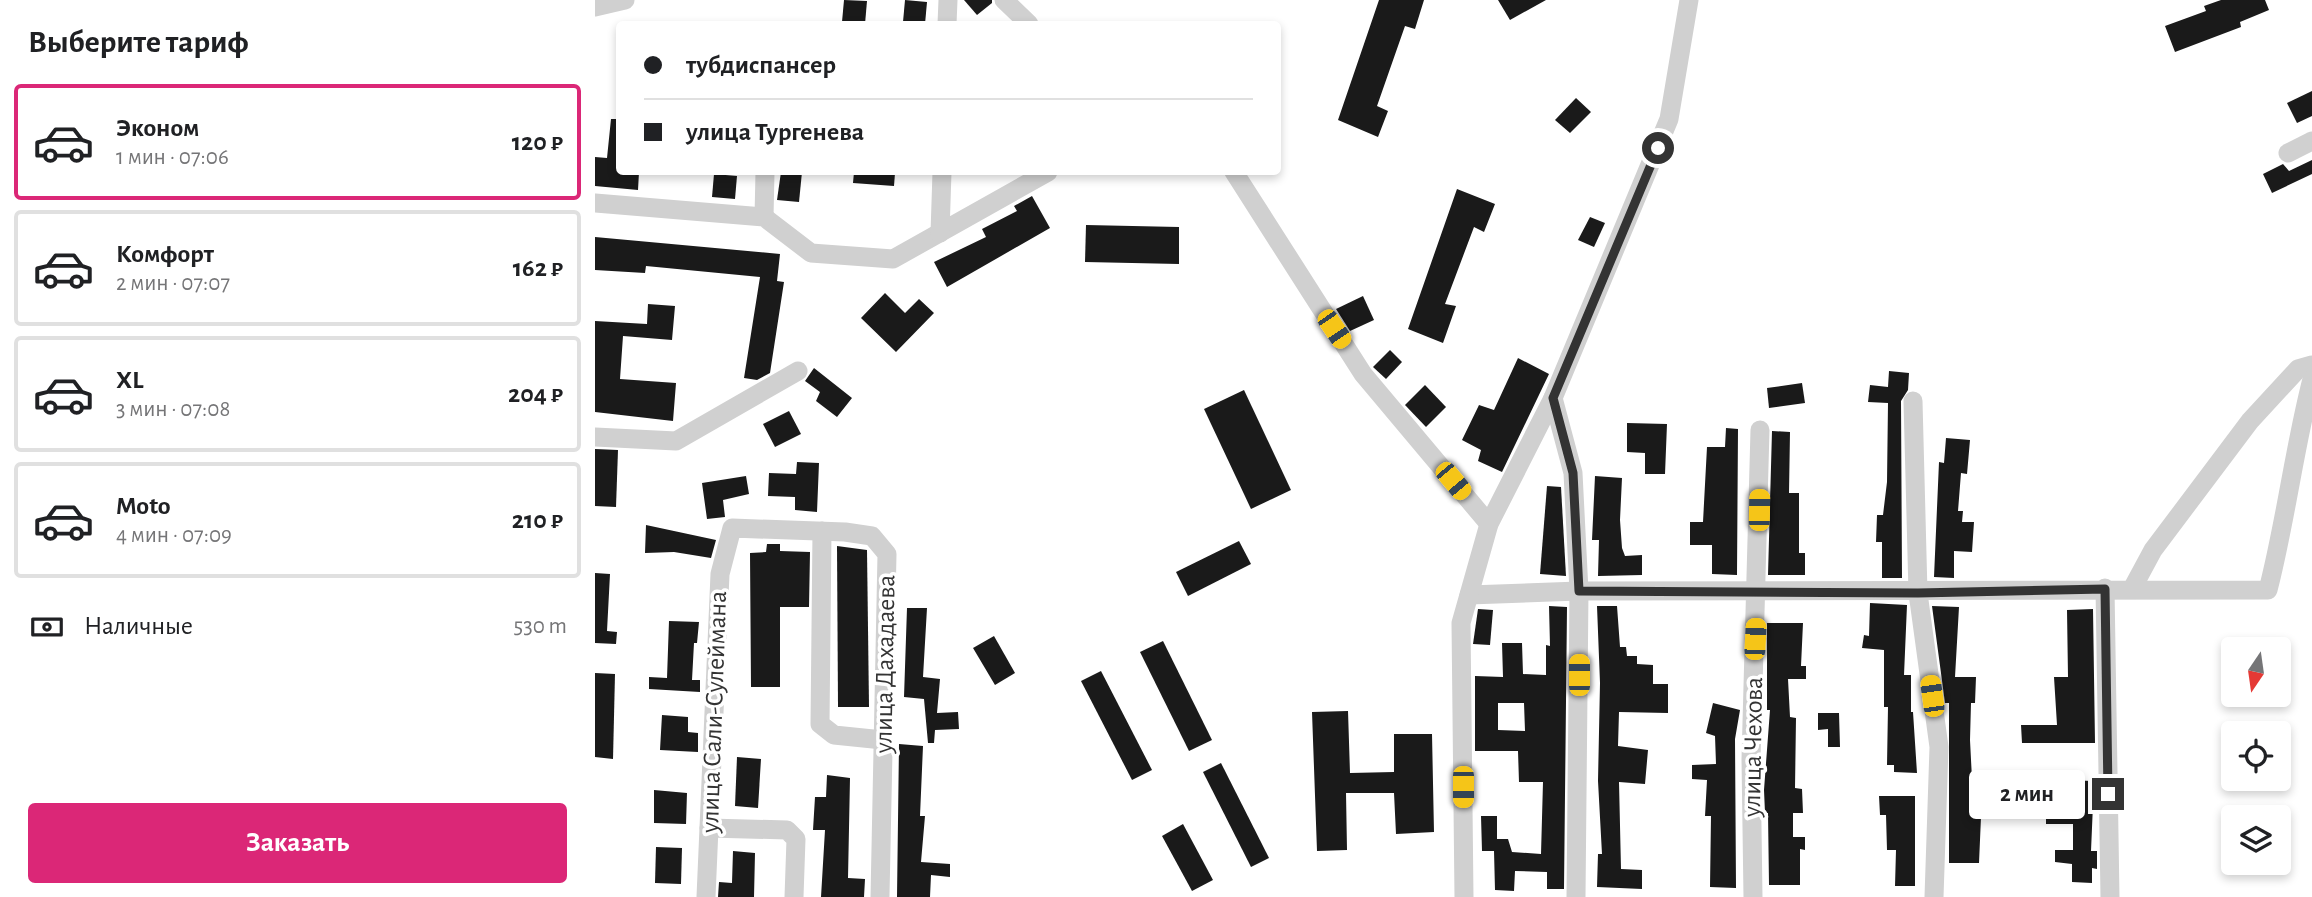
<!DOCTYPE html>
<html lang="ru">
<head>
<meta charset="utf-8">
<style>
  :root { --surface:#fff; --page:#f6f6f6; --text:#202124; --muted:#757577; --line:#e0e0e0; --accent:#db2777 }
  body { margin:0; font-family:"Alegreya Sans",sans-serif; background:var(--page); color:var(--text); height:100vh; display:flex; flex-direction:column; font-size:26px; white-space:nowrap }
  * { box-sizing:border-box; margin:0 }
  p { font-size:23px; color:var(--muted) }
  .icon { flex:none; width:38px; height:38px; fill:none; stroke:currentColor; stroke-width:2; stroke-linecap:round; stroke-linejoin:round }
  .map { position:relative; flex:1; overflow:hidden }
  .sheet { display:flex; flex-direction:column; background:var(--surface); width:595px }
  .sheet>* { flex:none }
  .banner { position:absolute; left:21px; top:21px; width:665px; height:154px; border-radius:7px; box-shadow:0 4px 10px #0003; display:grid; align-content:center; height:154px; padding:0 28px; background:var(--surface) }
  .needle { width:46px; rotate:193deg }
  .buttons { position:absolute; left:1626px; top:637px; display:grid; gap:14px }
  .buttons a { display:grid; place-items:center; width:70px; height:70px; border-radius:7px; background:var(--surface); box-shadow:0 4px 10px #0003; font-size:35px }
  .end { position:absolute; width:32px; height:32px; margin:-16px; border:9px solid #333; background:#fff; box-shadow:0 0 0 4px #fff }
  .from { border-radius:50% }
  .bubble { position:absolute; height:49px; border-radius:7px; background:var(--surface); box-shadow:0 4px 10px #0003; font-size:23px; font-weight:600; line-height:49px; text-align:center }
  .car { position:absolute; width:21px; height:42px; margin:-21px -10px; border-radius:9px; box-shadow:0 0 5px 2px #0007; background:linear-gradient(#f5c518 24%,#345 0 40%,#f5c518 0 76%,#345 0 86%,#f5c518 0) }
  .banner b { display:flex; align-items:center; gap:24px; height:66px; font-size:26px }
  .banner b+b { border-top:2px solid var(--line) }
  .banner i { width:18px; height:18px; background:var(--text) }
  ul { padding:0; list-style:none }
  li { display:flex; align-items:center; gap:21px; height:116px; margin:0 14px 10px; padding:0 14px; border:4px solid var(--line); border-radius:7px }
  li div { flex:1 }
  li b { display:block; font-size:26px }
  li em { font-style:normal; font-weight:600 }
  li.active { border-color:var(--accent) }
  li>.icon { width:63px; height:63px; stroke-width:1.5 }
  h2 { padding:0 28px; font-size:32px; line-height:84px }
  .pay { display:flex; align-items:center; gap:18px; height:77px; padding:0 28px; font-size:26px }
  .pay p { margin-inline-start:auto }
  .primary-button { display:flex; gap:14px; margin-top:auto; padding:14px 28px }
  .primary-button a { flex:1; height:80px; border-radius:7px; background:var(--accent); color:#fff; font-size:28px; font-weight:600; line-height:80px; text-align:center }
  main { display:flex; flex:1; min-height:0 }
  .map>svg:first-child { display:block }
</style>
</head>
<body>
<main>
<section class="sheet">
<h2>Выберите тариф</h2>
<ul>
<li class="active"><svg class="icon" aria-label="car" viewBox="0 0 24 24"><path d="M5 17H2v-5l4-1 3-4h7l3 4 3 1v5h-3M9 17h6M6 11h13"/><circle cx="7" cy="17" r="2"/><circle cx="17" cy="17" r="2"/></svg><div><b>Эконом</b><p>1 мин · 07:06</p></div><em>120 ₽</em></li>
<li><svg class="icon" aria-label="car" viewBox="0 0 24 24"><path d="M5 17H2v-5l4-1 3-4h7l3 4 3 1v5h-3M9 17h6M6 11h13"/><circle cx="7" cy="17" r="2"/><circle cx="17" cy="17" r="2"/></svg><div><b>Комфорт</b><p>2 мин · 07:07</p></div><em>162 ₽</em></li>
<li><svg class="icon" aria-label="car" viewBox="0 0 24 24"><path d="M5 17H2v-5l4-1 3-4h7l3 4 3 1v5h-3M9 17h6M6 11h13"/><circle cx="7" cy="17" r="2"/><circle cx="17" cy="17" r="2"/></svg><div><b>XL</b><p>3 мин · 07:08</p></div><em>204 ₽</em></li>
<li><svg class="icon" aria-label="car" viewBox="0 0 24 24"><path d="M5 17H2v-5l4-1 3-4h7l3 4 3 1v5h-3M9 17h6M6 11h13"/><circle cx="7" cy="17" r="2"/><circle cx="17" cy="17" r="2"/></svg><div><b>Moto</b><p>4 мин · 07:09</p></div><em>210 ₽</em></li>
</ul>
<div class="pay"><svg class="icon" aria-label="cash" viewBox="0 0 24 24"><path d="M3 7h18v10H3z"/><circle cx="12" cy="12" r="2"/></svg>Наличные<p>530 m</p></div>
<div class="primary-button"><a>Заказать</a></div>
</section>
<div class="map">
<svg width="1717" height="897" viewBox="0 0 1717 897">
  <rect width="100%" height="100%" fill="#fff"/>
  <!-- building -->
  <g fill="#1a1a1a" fill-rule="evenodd">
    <path d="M249,0L272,1L270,24L247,22Z"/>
    <path d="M310,0L332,2L330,24L308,22Z"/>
    <path d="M369,0H397V3L382,15Z"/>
    <path d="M784,0H829L820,29L810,26L782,106L793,111L783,137L743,120Z"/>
    <path d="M903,0H951L915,20Z"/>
    <path d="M1626,0H1670L1674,10L1645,22L1646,27L1580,52L1570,26L1611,11L1609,6Z"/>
    <path d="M1717,91V116L1702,123L1692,103Z"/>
    <path d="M981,98L996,112L975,133L960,120Z"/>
    <path d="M16,119H24V172H44L43,190L0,186V157L12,158Z"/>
    <path d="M1717,160V174L1677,193L1668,174L1688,164L1694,171Z"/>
    <path d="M186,172H207L204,202L182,200Z"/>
    <path d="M259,172L300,173L299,186L258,183Z"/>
    <path d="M119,174L142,176L140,199L117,197Z"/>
    <path d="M862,189L900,204L889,232L879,227L850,304L861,306L848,343L813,329Z"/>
    <path d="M437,196L455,228L352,287L339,262L391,237L387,229L422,211L419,206Z"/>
    <path d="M995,217L1010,223L999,247L983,240Z"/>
    <path d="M491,225L584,227V264L490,262Z"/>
    <path d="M0,237L185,254L182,281L189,282L175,373L162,380L149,378L165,277L51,266L50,273L0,270Z"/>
    <path d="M290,293L310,313L324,299L339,313L301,352L266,318Z"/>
    <path d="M768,296L779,320L755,331L741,309Z"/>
    <path d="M53,304L80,306L77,340L28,336L25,379L81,383L78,421L0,412V321L52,324Z"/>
    <path d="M795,350L807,362L791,379L778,367Z"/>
    <path d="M923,358L954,374L907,472L883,461L886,450L867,440L884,405L899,410Z"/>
    <path d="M219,368L257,398L242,417L221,401L225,392L210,381Z"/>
    <path d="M1294,371L1314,373L1313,390L1306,401L1307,578H1287V542H1281L1282,515H1288L1292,482L1293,403L1273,402L1275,385L1293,387Z"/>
    <path d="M1207,383L1210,403L1174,408L1172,388Z"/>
    <path d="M830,385L851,407L831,427L810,405Z"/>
    <path d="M649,390L696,490L656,509L609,409Z"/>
    <path d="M194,411L206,434L180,447L168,424Z"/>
    <path d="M1032,423L1072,424L1070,474H1050V453L1032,452Z"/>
    <path d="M1131,428L1143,429L1142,575L1117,574V545H1095V522H1108L1112,447H1130Z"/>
    <path d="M1177,431L1195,432L1194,493H1204V553H1210V575H1173Z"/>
    <path d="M1351,438L1375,440L1372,474L1366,473L1363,511H1368L1367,522H1379L1377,552L1359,551V578L1339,577L1344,462L1349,463Z"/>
    <path d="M0,449L23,450L21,507L0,506Z"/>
    <path d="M202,462L224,463L222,512L200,510V497L173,496L174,473L201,474Z"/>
    <path d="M151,476L154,494L128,500L130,517L112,519L107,483Z"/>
    <path d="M1000,476L1027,478L1025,520L1027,548L1030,556L1047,555V575L1003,576L1004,540H997Z"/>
    <path d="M952,486L966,487L971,576L945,574Z"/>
    <path d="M51,525L121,540L116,558L79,552L50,553Z"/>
    <path d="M644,541L656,564L593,596L581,572Z"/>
    <path d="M172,544H185V551L215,552L214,607H185V687H156L155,553L171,552Z"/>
    <path d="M242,546L272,550L274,707H243Z"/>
    <path d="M0,573L15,574L12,631L22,632L21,644L0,643Z"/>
    <path d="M1275,603L1312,605L1309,675H1316V712H1318L1322,773L1299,772V765H1292L1293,707H1289V650L1267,648L1269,635L1274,636Z"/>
    <path d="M954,606L972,607L969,889H952V872L920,871L919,891L900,890L899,851H887L886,816H902V839H913L917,852L946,854L948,782H924L923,751H880V676L908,677L907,643H927L928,674L951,675V645L955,646ZM903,703H929L930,731L903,730Z"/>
    <path d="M1002,606H1022L1025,647H1031L1032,656H1042V664L1058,665V684H1073V713L1024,712L1023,746L1053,750L1050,784L1024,782L1026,869L1047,870V889L1002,887L1003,854H1007L1003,781L1005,683Z"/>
    <path d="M1337,606L1364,607L1360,677H1381L1380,703H1376L1375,740L1377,779H1380L1379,817H1386L1384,863H1354V703H1350Z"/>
    <path d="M312,608H332L328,677L345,679L342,713L363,712L364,729L340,730L339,743H333L329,699L309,697Z"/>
    <path d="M883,609L898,610L895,645L878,644Z"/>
    <path d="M1498,609L1500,743H1427L1426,725H1462L1459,677H1473L1472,610Z"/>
    <path d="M74,621L104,622L102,643H99L97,680H105V692L54,689V677L72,678Z"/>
    <path d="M1172,623H1208L1206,666H1211V679H1193L1195,717L1201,718L1200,788L1207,789L1208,813H1198V837H1210V850L1205,849V885H1174L1173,813H1170L1169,790L1175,710H1172Z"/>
    <path d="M399,636L420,673L400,685L378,648Z"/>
    <path d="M568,641L617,740L594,751L545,652Z"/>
    <path d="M506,671L557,770L537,780L486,681Z"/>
    <path d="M0,673L20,674L18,759L0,757Z"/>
    <path d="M1118,703L1145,710L1140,739L1141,888L1115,887L1116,816H1110L1112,780L1097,779V765L1121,764L1120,736L1111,733Z"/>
    <path d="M753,711L755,773L799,772V734H837L839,832L801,834L799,793H751L752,850L722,851L717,712Z"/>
    <path d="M1223,713H1244L1245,747H1233V729L1223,730Z"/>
    <path d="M67,715L93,717V732L103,733V752L65,750Z"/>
    <path d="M304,744L328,746L325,816H330L326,862L355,864V877L336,875L335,897H302Z"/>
    <path d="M142,757L166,759L163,808L140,806Z"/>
    <path d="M626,763L674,858L656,867L608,772Z"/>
    <path d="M232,775L255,778L253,878L270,879L269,897H226L230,830H218L220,797H231Z"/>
    <path d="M1466,780L1499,781L1496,851H1502V869L1497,868V883L1477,882V864L1460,862V850H1478V824H1451V805H1465Z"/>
    <path d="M59,790L92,793L91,824L59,823Z"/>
    <path d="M1284,796H1320V886H1300L1301,850H1292L1291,815H1285Z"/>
    <path d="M588,824L618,880L597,891L567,836Z"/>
    <path d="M61,847L87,848L86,884L60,883Z"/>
    <path d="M138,851L160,853L159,897H123L124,882L137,883Z"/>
  </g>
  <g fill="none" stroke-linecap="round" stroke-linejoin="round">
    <!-- minor -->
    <g stroke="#d0d0d0" stroke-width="19">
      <path d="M409,0L434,24"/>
      <path d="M0,7L30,0"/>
      <path d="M352,24L353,0"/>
      <path d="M1693,153L1717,141"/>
      <path d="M639,172L768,374L894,524"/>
      <path d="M0,203L169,217L216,253L298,259L453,172"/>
      <path d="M169,217L170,172"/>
      <path d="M345,233L347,172"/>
      <path d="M958,398L978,473L984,591L981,897"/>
      <path d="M1318,401L1323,593L1344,747L1339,897"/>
      <path d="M0,437L81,441L203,371"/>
      <path d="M227,531L225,724L239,735L288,740"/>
      <path d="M1510,588L1515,897"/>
      <path d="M1537,589L1558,550L1655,421L1703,369L1717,365"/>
      <path d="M874,595L984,591L1673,590C1691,520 1699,449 1717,379"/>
      <path d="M114,828L192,830L201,839L199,897"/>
      <path d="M111,897L125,574L137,528L250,532L277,536L292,554L285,897"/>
      <path d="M869,897L866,623L894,524L958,398L1074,119L1094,0"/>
      <path d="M1158,897L1156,759L1165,430"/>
    </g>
  </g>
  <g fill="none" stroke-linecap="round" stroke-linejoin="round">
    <!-- route -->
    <path stroke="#333" stroke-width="9" d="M1063,148L958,398L978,473L984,591L1323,593L1510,589L1513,794"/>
  </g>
  <g text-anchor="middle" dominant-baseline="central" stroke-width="7" stroke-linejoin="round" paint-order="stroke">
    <!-- street labels -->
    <g font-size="26" fill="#333" stroke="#fff">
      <text transform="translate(290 664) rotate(-89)">улица Дахадаева</text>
      <text transform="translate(119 712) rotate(-88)">улица Сали-Сулеймана</text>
      <text transform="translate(1158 747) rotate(-89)">улица Чехова</text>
    </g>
  </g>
</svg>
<div class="buttons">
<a><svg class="needle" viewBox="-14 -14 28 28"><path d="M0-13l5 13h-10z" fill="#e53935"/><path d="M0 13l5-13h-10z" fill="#757577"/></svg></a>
<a><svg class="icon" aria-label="locate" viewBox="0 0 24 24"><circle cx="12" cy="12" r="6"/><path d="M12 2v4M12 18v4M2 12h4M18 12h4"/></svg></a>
<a><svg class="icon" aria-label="layers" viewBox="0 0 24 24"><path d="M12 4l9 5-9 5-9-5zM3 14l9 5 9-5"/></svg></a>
</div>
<i class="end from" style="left:1063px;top:148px"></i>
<i class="end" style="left:1513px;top:794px"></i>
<div class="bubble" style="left:1374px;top:770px;width:116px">2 мин</div>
<i class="car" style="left:739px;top:329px;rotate:146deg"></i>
<i class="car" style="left:858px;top:481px;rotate:140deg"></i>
<i class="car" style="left:1164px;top:510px;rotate:1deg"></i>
<i class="car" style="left:1160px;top:639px;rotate:3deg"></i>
<i class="car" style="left:984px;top:675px;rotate:0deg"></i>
<i class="car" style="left:1337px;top:696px;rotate:352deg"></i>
<i class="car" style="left:868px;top:787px;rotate:180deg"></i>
<div class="banner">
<b><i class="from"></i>тубдиспансер</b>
<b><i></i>улица Тургенева</b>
</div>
</div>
</main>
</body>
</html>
